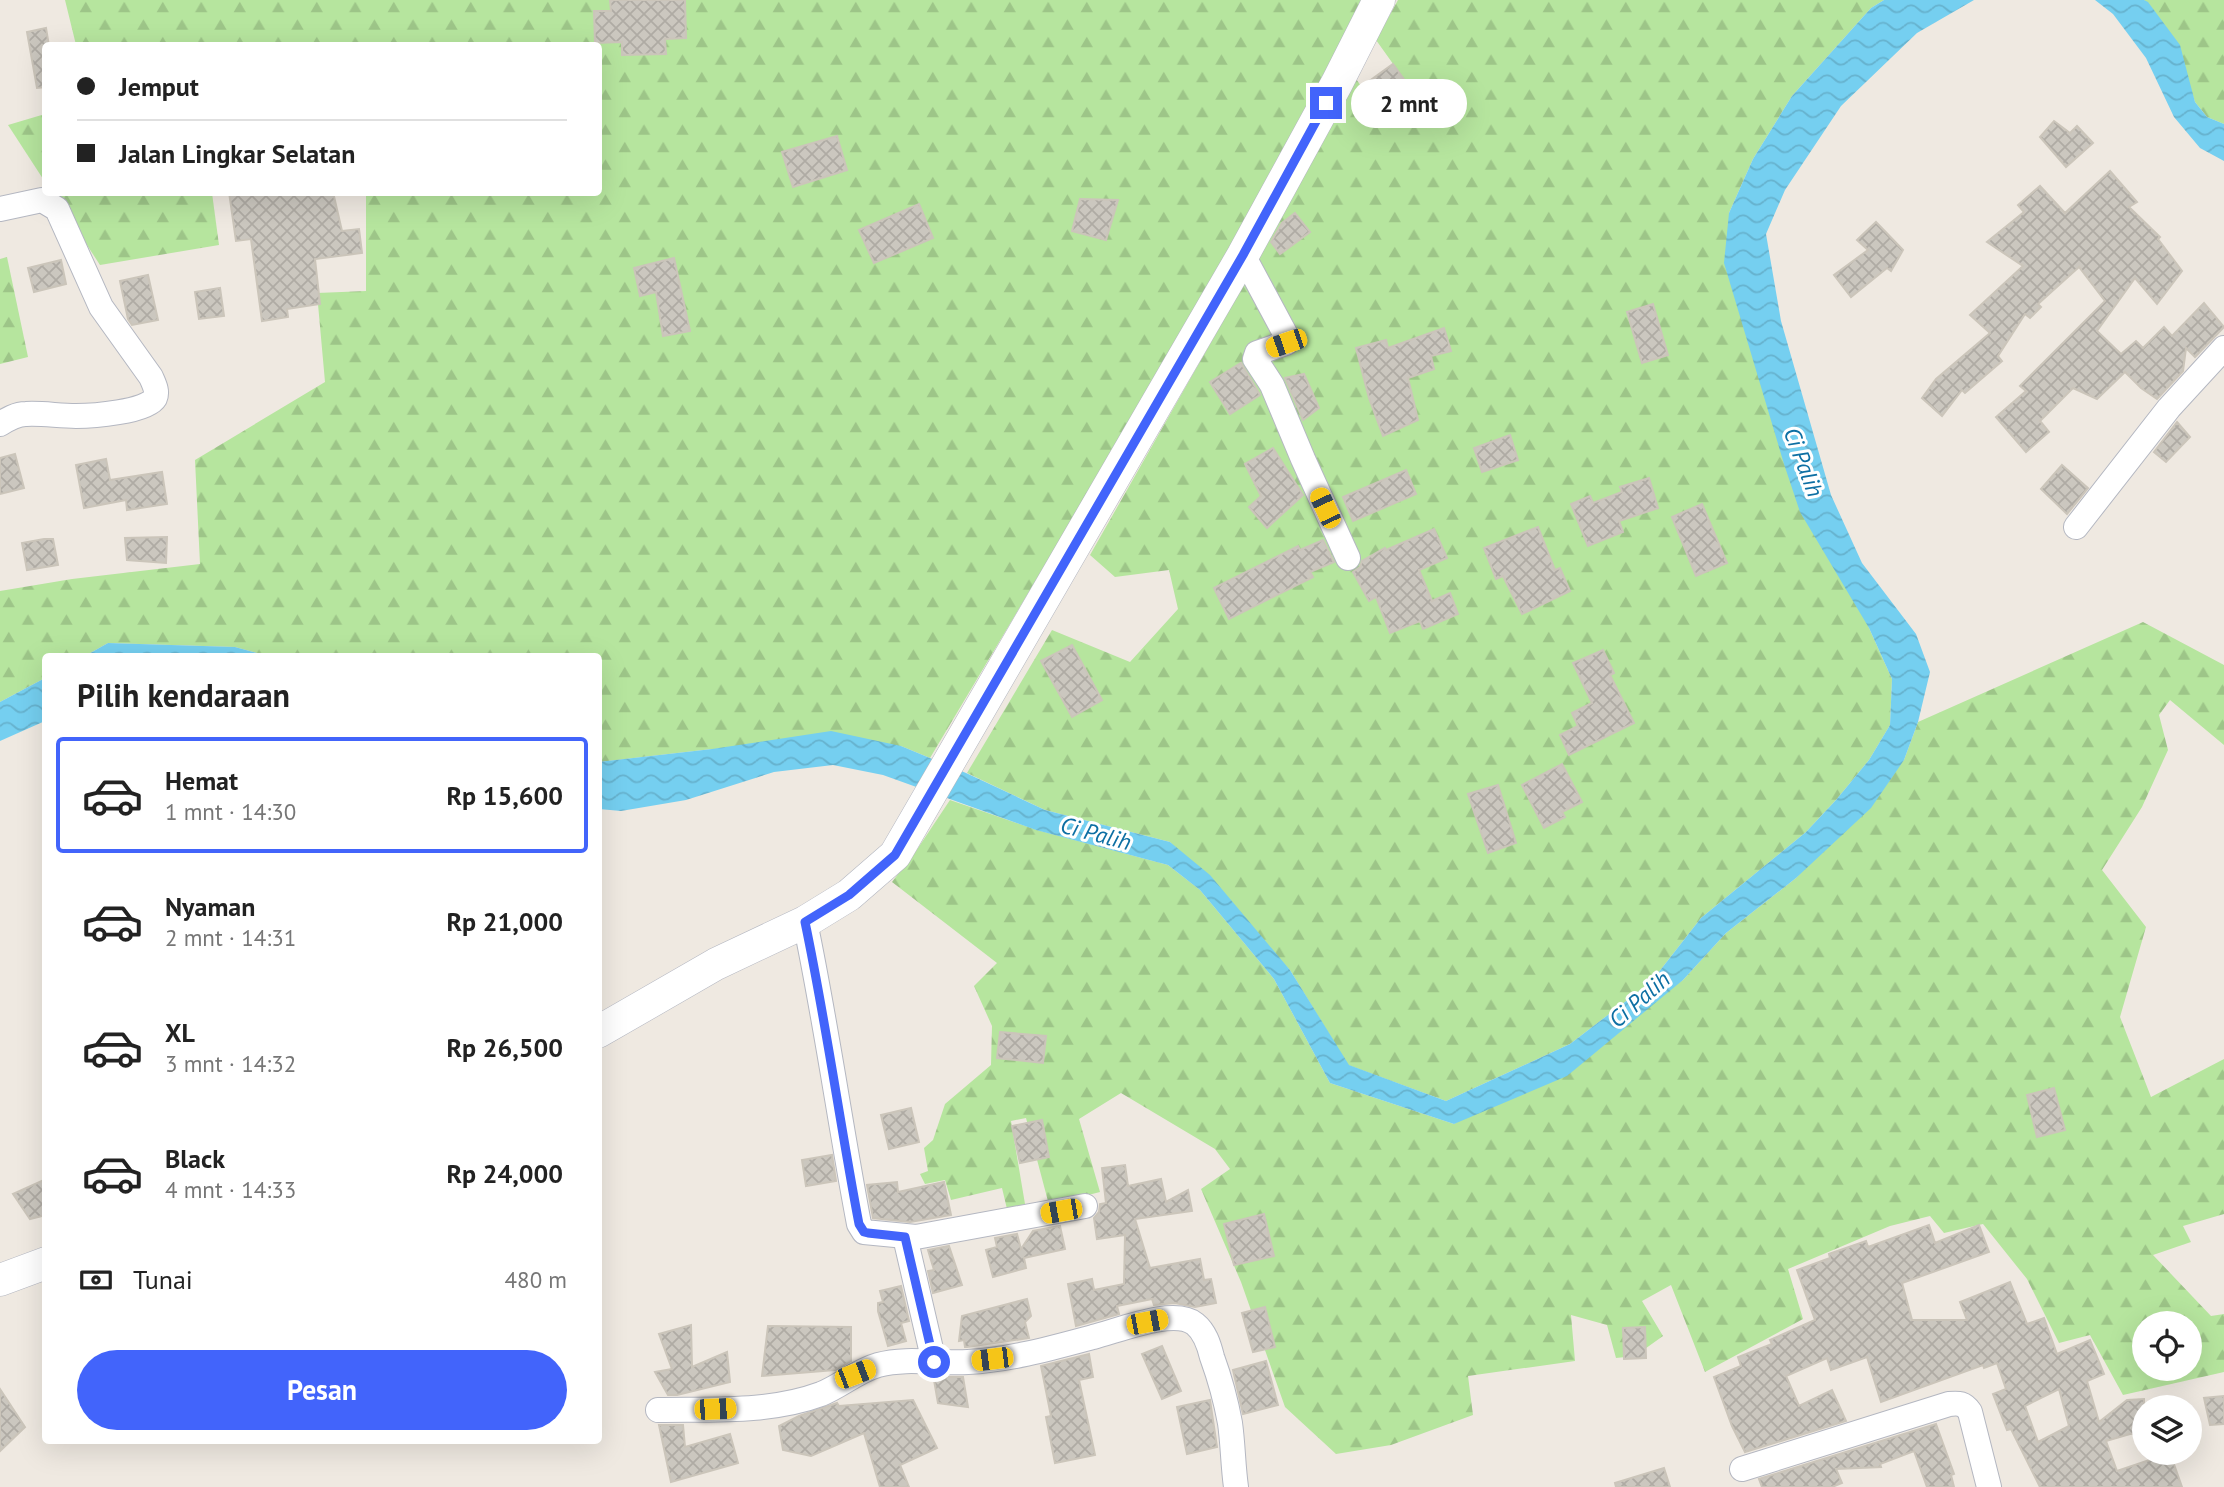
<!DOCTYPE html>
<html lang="id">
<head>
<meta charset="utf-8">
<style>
  :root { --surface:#fff; --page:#f2f2f2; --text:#222; --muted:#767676; --line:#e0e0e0; --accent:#4264fb }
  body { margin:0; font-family:"PT Sans",sans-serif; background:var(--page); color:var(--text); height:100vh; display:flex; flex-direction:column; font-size:26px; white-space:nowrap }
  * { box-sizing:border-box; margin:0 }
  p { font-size:23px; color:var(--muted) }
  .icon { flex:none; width:38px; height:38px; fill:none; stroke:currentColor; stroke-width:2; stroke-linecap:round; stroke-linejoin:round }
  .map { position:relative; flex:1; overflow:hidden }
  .details { position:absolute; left:42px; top:653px; width:560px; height:791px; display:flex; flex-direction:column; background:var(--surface); border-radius:7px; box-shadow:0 7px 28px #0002 }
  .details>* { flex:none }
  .banner { position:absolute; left:42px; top:42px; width:560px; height:154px; border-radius:7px; box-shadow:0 7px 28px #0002; display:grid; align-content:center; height:154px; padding:0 35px; background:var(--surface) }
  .tools { position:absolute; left:2132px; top:1311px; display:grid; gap:14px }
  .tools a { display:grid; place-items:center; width:70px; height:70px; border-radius:50%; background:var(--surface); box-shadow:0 7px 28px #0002; font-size:35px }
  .end { position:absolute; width:32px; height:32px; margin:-16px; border:9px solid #4264fb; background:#fff; box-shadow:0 0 0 4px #fff }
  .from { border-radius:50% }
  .bubble { position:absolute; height:49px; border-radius:24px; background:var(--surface); box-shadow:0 7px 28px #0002; font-size:23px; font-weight:800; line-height:49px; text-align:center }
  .car { position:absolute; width:21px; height:42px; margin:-21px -10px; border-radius:9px; box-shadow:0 0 5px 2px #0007; background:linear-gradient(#f5c518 24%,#345 0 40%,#f5c518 0 76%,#345 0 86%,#f5c518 0) }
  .banner b { display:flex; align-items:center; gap:24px; height:66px; font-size:26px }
  .banner b+b { border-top:2px solid var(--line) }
  .banner i { width:18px; height:18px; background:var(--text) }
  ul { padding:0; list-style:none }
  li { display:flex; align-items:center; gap:21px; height:116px; margin:0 14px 10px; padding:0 21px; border:4px solid transparent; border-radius:7px }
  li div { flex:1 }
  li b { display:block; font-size:26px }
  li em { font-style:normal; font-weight:800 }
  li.active { border-color:var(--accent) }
  li>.icon { width:63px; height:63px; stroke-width:1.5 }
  h2 { padding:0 35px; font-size:32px; line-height:84px }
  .pay { display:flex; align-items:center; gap:18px; height:77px; padding:0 35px; font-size:26px }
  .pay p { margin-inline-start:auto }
  .button { display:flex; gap:14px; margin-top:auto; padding:14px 35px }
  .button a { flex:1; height:80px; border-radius:42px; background:var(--accent); color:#fff; font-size:28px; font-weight:800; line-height:80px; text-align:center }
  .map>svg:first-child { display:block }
</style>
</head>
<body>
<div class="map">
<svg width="2224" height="1487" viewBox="0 0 2224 1487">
  <defs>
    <pattern id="forest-firs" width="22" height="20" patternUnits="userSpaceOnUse" patternTransform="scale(1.75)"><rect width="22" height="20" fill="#b6e59e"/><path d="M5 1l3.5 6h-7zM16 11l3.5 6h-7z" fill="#9dc588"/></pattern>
    <pattern id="water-waves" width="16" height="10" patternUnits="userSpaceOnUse" patternTransform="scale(1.75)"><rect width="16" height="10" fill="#75cff0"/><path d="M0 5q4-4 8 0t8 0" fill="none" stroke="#66b2ce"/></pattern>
    <pattern id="building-cross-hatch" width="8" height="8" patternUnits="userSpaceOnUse" patternTransform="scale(1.75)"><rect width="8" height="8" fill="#cbc7bf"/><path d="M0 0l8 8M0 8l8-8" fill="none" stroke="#afaba4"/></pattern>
  </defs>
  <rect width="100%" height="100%" fill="#efe9e1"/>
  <!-- forest -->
  <g fill="url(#forest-firs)" fill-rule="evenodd">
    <path d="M65,0H1368L1245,229L930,758L901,746L712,749L599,762L598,656H268L235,647L108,643L85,656H46L45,678L0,702V591L72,579L200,564L195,460L325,382L317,293L366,291V193L598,192V46L76,45Z"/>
    <path d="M1398,0H1884L1871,8L1792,96L1753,159L1729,213L1869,628L1892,679L1890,725L1869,760L1836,800L1806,832L1701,918L1651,982L1570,1044L1446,1101L1348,1065L1290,970L1170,842L1045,810L967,773L1052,630L1130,662L1178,609L1169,570L1115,577L1090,555L1247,279L1354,76L1384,119L1416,96L1376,40Z"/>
    <path d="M2144,0H2224V124L2207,117L2195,102L2189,84Z"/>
    <path d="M45,114H46L45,182L8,125Z"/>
    <path d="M53,193H212L219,245L100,265Z"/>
    <path d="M7,257L28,357L0,364V259Z"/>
    <path d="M2143,622L2224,665V745L2170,700L2159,715L2168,750L2142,807L2102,870L2146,927L2120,1017L2151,1097L2224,1059V1214L2183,1226L2191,1242L2153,1255L2211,1316L2224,1314V1372L2123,1395L2090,1335L2059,1343L2027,1279L1983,1224L1944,1233L1930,1216L1890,1226L1788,1269L1803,1319L1705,1372L1671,1285L1642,1301L1663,1336L1635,1356L1616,1358L1607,1325L1571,1315L1575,1361L1468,1376L1473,1415L1391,1445L1336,1454L1285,1407L1241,1282L1201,1189L1230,1169L1215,1149L1121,1093L1079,1119L1100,1192L1049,1205L1026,1118L1011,1121L1025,1204L1007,1209L1002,1188L951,1200L945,1180L925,1184L920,1174L928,1171L924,1148L933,1140L945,1104L991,1065L992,1026L974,986L997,963L892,882L916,851L950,800L1037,830L1168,865L1200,890L1274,979L1330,1083L1454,1124L1683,980L1726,933L1796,878L1904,760L1918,722ZM2144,1323H2189V1368H2144Z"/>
  </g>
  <!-- water -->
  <g fill="url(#water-waves)">
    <path d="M1884,0H1974L1917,33L1841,106L1785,190L1766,234L1781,321L1831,495L1862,563L1916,634L1930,672L1918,722L1904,760L1871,808L1796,878L1726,933L1683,980L1567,1076L1454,1124L1330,1083L1274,979L1200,890L1168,865L1036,830L883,775L833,765L774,772L686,800L621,811L599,809L598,762L712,749L831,731L901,746L966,773L1045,810L1170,842L1210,875L1290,970L1349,1065L1446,1101L1570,1044L1651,982L1701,918L1806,832L1836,800L1869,760L1890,725L1892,679L1869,628L1800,512L1784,464L1724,263L1729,213L1753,159L1792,96L1871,8Z"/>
    <path d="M2095,0H2144L2148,2L2180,45L2195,102L2207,117L2224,124V161L2200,148L2174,117L2146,58L2113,14Z"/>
    <path d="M108,643L235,647L268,656H85Z"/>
    <path d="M45,678V721L0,741V702Z"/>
  </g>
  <!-- building -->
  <g fill="url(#building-cross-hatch)" stroke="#cbc5ba" stroke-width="2" fill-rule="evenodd">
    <path d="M610,0H685L686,38L665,39L666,54L622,55V42L595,43L594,11H611Z"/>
    <path d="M46,28L49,46H46V87L37,88L27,32Z"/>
    <path d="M1393,64L1416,96L1384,119L1361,87Z"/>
    <path d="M2054,121L2070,133L2077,126L2093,143L2066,167L2040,137Z"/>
    <path d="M837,136L847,170L793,187L782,152Z"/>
    <path d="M2110,171L2137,202L2129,207L2160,237L2158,239L2182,271L2157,304L2135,278L2097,331L2121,354L2136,341L2143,348L2164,327L2172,336L2204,303L2224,327L2195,357L2186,348L2183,371L2157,399L2141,388L2125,372L2097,399L2073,388L2040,421L2049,432L2026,452L1996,417L2026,391L2020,386L2105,301L2079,267L2038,304L2041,307L2030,318L2025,314L1998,356L2002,361L1965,393L1962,390L1942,416L1922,398L1936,379L1990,333L1970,315L2023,266L1987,242L2024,212L2018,205L2040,186L2065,213Z"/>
    <path d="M229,192H333L342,231L359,229L362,253L315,259L320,304L287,309L288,317L262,321L251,239L236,241Z"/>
    <path d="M1080,199L1118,200L1106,240L1072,231Z"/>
    <path d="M919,204L933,238L874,263L859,230Z"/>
    <path d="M1295,213L1310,232L1280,254L1271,242L1282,223Z"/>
    <path d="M1876,222L1903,250L1891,271L1887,268L1851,297L1834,275L1868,250L1857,240Z"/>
    <path d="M674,258L690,331L663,336L656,292L640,296L634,268Z"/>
    <path d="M61,260L66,284L34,292L28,268Z"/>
    <path d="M148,275L158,320L132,325L128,319L120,281Z"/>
    <path d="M220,288L224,316L199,319L195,292Z"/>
    <path d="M1653,304L1668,355L1642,363L1627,312Z"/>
    <path d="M1444,328L1451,351L1431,356L1434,369L1408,378L1418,420L1383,436L1369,398L1356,348L1386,340L1388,348Z"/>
    <path d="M1241,363L1260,395L1230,414L1210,382Z"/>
    <path d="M1304,374L1319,408L1303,420L1285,378Z"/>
    <path d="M2177,422L2190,437L2166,462L2154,452Z"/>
    <path d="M1510,435L1518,460L1482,472L1474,448Z"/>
    <path d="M1273,448L1303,495L1267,528L1249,507L1261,496L1245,464Z"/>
    <path d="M15,454L24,488L0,494V458Z"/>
    <path d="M106,459L110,480L162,472L167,504L127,510L126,500L84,508L76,465Z"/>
    <path d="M2062,465L2088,488L2067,514L2041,489Z"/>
    <path d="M1406,470L1416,494L1353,521L1343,497Z"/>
    <path d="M1649,478L1658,508L1619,521L1623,532L1588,546L1571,504L1590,496L1593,503L1622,492L1620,487Z"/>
    <path d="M1702,504L1727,563L1696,576L1672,517Z"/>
    <path d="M1538,527L1555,570L1560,568L1570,591L1522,614L1503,576L1496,579L1484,548Z"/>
    <path d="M1434,529L1447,558L1419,570L1432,601L1450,593L1458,614L1423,629L1420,621L1390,633L1376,597L1369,601L1353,572L1360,567L1362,561L1385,548L1386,550Z"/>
    <path d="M167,537L166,563L127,560L125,538Z"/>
    <path d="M44,539H53L58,565L27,570L22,543Z"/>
    <path d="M1323,540L1334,562L1310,572L1313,577L1229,619L1214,588L1298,546L1300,550Z"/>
    <path d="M1072,645L1102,700L1072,717L1041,661Z"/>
    <path d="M1603,650L1614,673L1610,675L1634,723L1569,755L1560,735L1578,726L1572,713L1592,703L1573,663Z"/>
    <path d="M1562,764L1582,802L1562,812L1565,817L1544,828L1522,785Z"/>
    <path d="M1498,785L1516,843L1488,853L1468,794Z"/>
    <path d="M1000,1032L1046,1036L1043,1063L997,1058Z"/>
    <path d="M2054,1088L2065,1130L2037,1137L2027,1095Z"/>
    <path d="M911,1108L919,1142L889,1149L881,1115Z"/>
    <path d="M1042,1120L1049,1157L1020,1163L1012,1126Z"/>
    <path d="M832,1155L836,1181L806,1186L802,1160Z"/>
    <path d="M1125,1165L1128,1186L1161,1179L1166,1202L1188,1190L1192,1211L1135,1219L1150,1268L1200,1259L1204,1280L1211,1279L1216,1303L1195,1307L1175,1303L1154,1305L1152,1299L1117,1306L1119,1314L1076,1326L1068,1284L1092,1279L1094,1290L1124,1284L1125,1235L1097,1239L1094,1218L1099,1212L1100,1204L1106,1203L1102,1168Z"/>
    <path d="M46,1179V1215L30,1219L13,1194Z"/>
    <path d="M897,1182L898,1192L944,1182L951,1215L910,1222L873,1218L867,1185Z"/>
    <path d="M1264,1214L1274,1256L1234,1265L1224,1224Z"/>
    <path d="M1929,1225L1935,1243L1979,1225L1989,1252L1902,1283L1912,1320H1967L1960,1302L2010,1282L2027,1324L2044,1318L2057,1354L2090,1340L2104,1374L2087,1381L2099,1422L2127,1400L2144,1399V1433L2130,1434L2106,1441L2117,1471L2170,1453L2182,1487H2040L2011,1429L2007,1430L1993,1394L2006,1389L1997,1363L1984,1368L1983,1365L1881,1402L1867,1357L1831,1370L1827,1358L1786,1376L1799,1406L1832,1390L1846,1421L1745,1452L1732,1426L1714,1377L1741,1366L1738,1357L1772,1344L1770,1340L1815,1320L1797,1270L1830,1258L1829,1254L1866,1241L1868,1247ZM2059,1389L2069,1426L2038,1442L2025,1406Z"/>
    <path d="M1060,1226L1065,1249L1024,1258L1026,1268L993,1277L986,1250L997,1247L995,1238L1017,1234L1021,1249L1033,1231Z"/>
    <path d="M949,1246L962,1285L933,1293L928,1271L934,1270L928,1250Z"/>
    <path d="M901,1286L909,1321L901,1323L906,1341L888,1346L878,1311V1303L883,1302L880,1291Z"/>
    <path d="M1027,1299L1031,1316L1025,1322L1029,1338L967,1347H965L964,1340L959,1341L962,1316Z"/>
    <path d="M1265,1307L1275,1347L1253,1352L1242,1313Z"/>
    <path d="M691,1325L692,1367L727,1352L730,1382L677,1395H668L655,1372L672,1369L659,1334Z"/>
    <path d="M768,1326L851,1327V1361L835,1370L762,1376Z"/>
    <path d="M1645,1327L1646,1358L1624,1359L1623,1328Z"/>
    <path d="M1162,1346L1181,1391L1162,1399L1142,1354Z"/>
    <path d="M1089,1354L1093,1377L1079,1380L1095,1455L1055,1463L1046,1417L1051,1416L1041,1366Z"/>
    <path d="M1266,1361L1278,1405L1243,1414L1233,1370Z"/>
    <path d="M948,1377H963L968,1407L938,1403L934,1380Z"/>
    <path d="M0,1389L25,1427L0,1451Z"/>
    <path d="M2224,1396V1424L2210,1425L2204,1398Z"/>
    <path d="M913,1400L937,1448L900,1465L909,1487H880L864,1433L811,1456L783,1450L779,1426L799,1416L837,1403L839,1406Z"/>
    <path d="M1210,1400L1217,1447L1187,1454L1177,1407Z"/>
    <path d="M1936,1424L1954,1474L1951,1475L1954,1487H1927L1914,1451L1880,1464L1881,1467L1836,1469L1842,1483L1832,1487H1762L1759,1479Z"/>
    <path d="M659,1425H683L685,1447L730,1434L738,1463L671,1482Z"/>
    <path d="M1664,1468L1670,1487H1616L1615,1483Z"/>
  </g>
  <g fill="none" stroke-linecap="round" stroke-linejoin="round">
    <!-- minor casing -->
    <g stroke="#b4b7c1" stroke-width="26">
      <g id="minor">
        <path d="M0,209L42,200L57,209L101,307L151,377C154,384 158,391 155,398C147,412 91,416 76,416C59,416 42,413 26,414C16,414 8,419 0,424"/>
        <path d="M1243,255L1288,339L1286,343L1257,353L1255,359L1272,385L1303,459L1348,558"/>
        <path d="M2076,527L2169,408L2224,348"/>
        <path d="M805,922C826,1022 840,1124 859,1224L864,1232L916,1237L1085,1206"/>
        <path d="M905,1237L934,1362"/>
        <path d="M658,1410C712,1409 770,1413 821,1394C841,1386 857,1371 878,1365C908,1357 937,1364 968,1362C1010,1360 1052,1348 1093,1337C1118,1331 1174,1307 1195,1324C1205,1332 1209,1345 1212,1357C1220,1379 1226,1401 1230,1423C1233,1444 1233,1466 1236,1487"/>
        <path d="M1742,1469L1949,1404C1959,1403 1964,1403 1970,1412L1989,1487"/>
      </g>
    </g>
    <!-- tertiary casing -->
    <g stroke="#b4b7c1" stroke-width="33">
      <g id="tertiary">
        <path d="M598,1032L716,964L805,922L849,895L895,855L1243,255L1337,83L1379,0"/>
        <path d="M0,1280L46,1263"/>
      </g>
    </g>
    <!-- minor -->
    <use href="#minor" stroke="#fff" stroke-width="24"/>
    <!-- tertiary -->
    <use href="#tertiary" stroke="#fff" stroke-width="32"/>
  </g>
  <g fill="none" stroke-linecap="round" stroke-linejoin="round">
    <!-- route -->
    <path stroke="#4264fb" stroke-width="9" d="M934,1362L905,1237L868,1233L864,1232L859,1224C840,1124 826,1022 805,922L849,895L895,855L1243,255L1326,103"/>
  </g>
  <g text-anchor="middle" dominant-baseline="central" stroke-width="6" stroke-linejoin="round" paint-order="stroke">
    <!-- water labels -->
    <g font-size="23" font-style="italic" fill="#0d6fa3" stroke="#fff">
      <text transform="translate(1804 462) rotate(69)">Ci Palih</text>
      <text transform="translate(1096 833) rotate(15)">Ci Palih</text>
      <text transform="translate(1639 999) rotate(-41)">Ci Palih</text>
    </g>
  </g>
</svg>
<div class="tools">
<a><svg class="icon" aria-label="locate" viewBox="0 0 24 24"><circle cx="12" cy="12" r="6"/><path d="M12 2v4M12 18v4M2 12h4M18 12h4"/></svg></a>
<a><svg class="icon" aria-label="layers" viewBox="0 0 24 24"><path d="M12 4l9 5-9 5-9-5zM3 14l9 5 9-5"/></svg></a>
</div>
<i class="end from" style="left:934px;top:1362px"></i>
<i class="end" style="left:1326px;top:103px"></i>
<div class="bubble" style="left:1351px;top:79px;width:116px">2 mnt</div>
<i class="car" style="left:1286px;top:343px;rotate:251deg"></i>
<i class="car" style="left:1325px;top:508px;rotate:335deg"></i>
<i class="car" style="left:1061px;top:1211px;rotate:260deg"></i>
<i class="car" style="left:1147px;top:1322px;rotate:79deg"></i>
<i class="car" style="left:992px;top:1359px;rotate:263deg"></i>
<i class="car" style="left:855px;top:1374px;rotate:69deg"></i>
<i class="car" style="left:715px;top:1409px;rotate:88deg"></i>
<div class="banner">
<b><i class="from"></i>Jemput</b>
<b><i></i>Jalan Lingkar Selatan</b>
</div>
<section class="details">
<h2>Pilih kendaraan</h2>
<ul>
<li class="active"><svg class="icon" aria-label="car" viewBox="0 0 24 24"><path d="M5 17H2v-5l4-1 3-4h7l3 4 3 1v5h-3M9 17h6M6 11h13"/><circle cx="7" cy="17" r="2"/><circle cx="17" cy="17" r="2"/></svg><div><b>Hemat</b><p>1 mnt · 14:30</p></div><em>Rp 15,600</em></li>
<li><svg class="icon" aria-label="car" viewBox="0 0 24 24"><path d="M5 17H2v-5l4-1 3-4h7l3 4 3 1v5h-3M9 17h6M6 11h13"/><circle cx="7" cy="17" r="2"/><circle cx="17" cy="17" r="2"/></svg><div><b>Nyaman</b><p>2 mnt · 14:31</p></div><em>Rp 21,000</em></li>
<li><svg class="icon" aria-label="car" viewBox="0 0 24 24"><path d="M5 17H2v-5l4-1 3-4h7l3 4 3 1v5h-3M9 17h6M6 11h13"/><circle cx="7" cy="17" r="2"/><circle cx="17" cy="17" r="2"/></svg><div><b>XL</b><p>3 mnt · 14:32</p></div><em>Rp 26,500</em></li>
<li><svg class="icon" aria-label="car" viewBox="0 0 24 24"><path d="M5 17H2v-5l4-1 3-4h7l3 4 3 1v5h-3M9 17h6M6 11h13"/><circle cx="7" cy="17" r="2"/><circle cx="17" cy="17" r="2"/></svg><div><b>Black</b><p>4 mnt · 14:33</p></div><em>Rp 24,000</em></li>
</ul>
<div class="pay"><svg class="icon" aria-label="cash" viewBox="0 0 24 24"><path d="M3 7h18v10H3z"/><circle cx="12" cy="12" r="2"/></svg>Tunai<p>480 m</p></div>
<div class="button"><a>Pesan</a></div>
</section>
</div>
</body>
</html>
